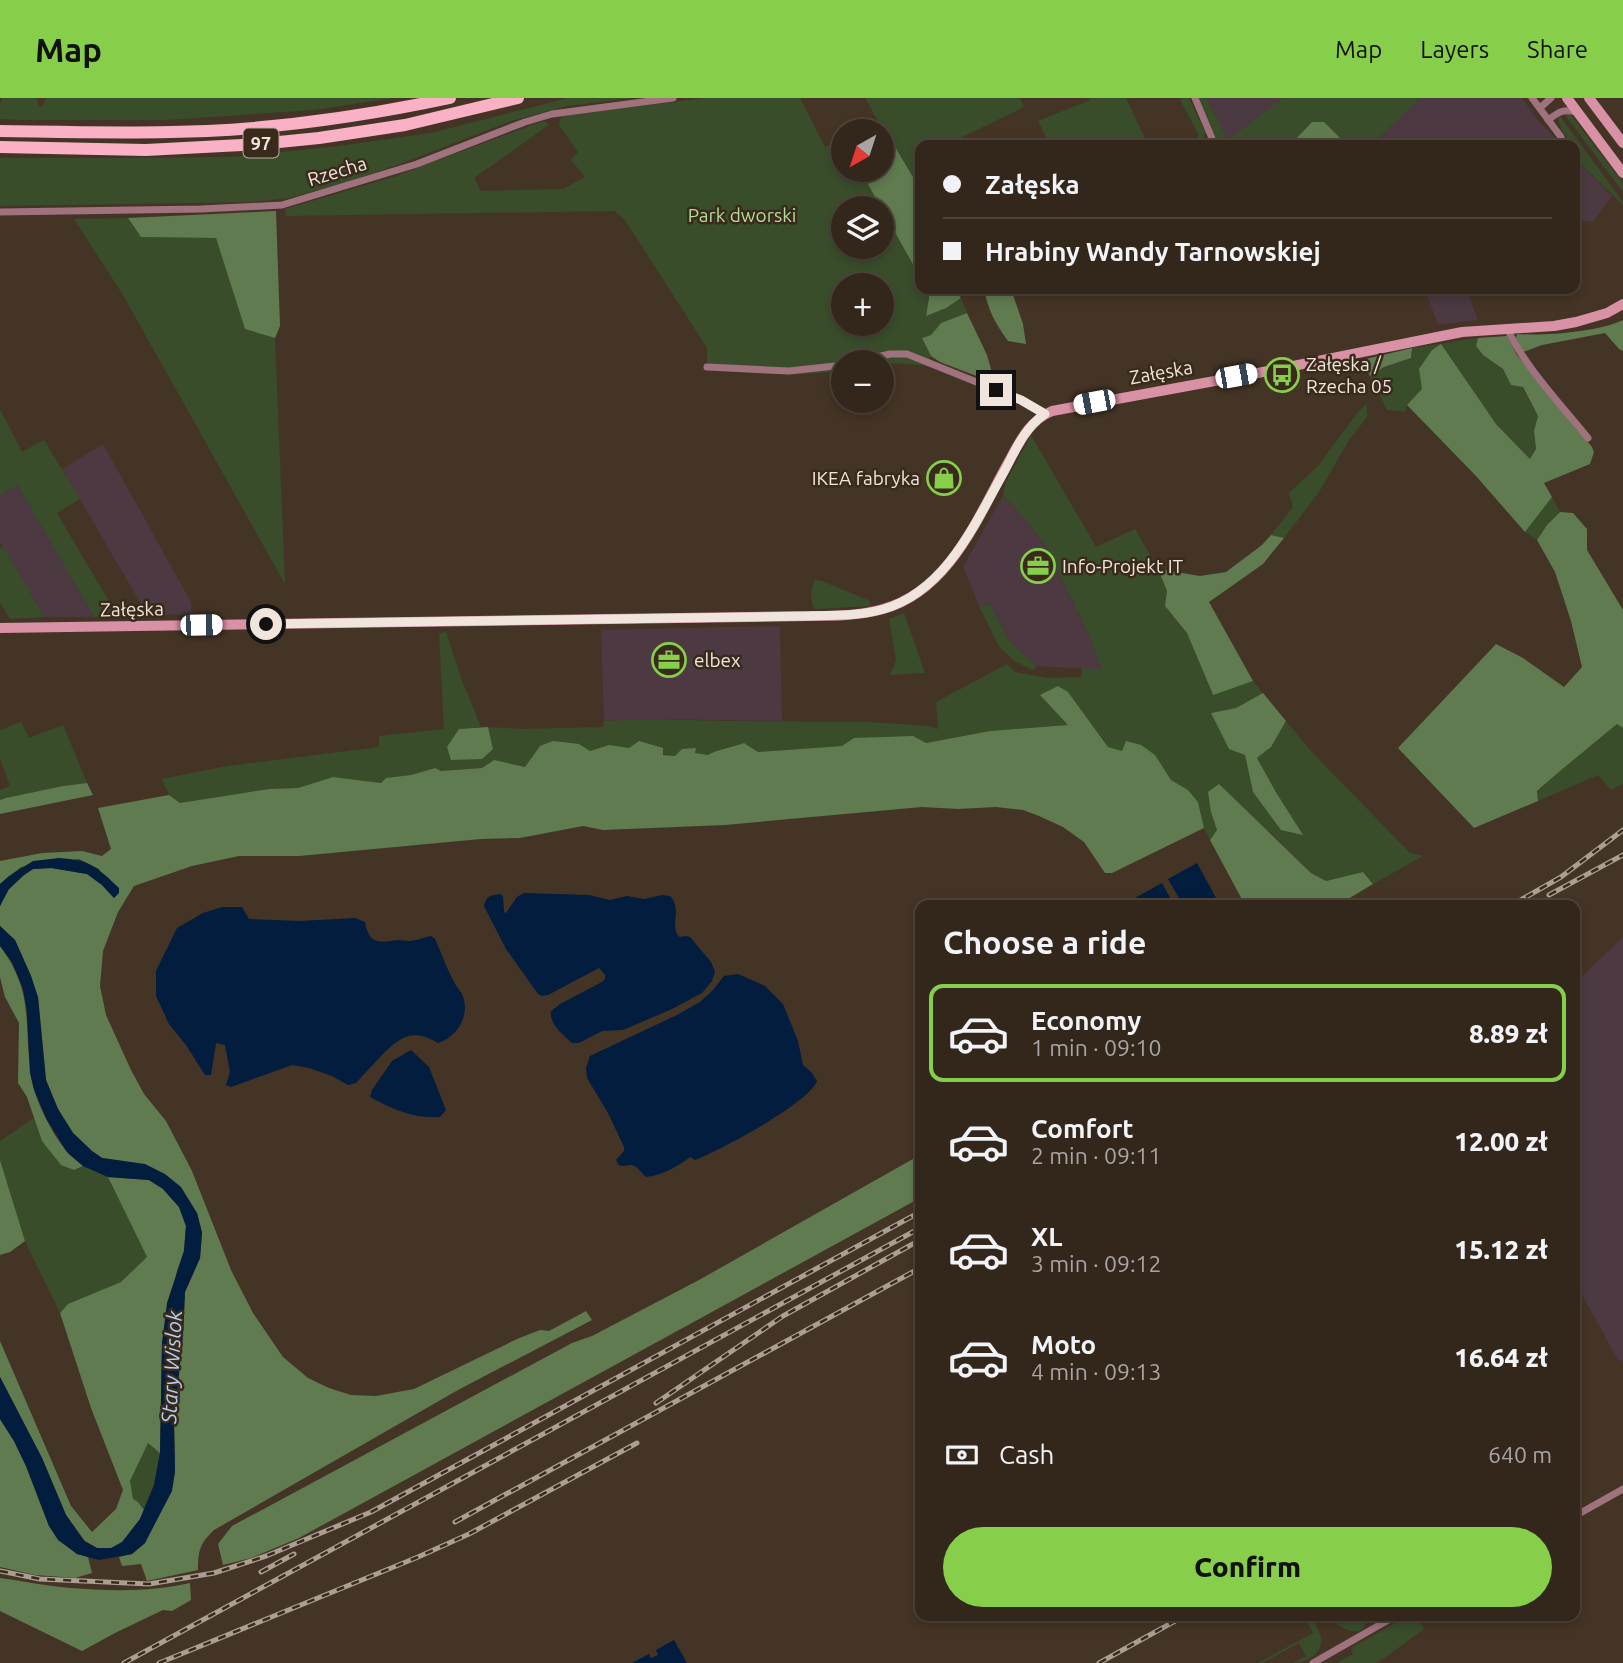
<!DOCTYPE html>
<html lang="en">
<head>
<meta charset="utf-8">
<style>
  :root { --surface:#33271c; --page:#3e3329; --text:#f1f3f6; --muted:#a9a5a3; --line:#4e443b; --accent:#87cf4b }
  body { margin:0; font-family:Ubuntu,sans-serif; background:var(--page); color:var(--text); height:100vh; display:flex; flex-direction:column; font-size:26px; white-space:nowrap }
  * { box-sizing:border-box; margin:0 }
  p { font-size:23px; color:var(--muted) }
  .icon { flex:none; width:38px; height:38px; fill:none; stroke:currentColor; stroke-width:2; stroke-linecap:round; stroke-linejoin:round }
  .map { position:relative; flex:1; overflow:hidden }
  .drawer { position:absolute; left:915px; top:802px; width:665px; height:721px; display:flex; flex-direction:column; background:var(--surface); border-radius:14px; box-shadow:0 4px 10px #0003,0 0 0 2px var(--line) }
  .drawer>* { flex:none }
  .top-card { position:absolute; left:915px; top:42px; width:665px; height:154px; border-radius:14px; box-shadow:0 4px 10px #0003,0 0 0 2px var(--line); display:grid; align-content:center; height:154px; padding:0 28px; background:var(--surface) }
  .needle { width:46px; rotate:219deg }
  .fabs { position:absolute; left:831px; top:21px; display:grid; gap:14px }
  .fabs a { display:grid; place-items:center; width:63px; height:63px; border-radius:50%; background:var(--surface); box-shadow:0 4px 10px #0003,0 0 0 2px var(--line); font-size:35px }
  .end { position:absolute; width:32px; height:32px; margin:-16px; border:9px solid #f0e5dc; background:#111; box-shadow:0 0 0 4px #111 }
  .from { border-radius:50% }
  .car { position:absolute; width:21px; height:42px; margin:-21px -10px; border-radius:9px; box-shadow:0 0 5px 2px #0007; background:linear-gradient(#fff 24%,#345 0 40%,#fff 0 76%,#345 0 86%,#fff 0) }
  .top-card b { display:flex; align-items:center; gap:24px; height:66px; font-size:26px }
  .top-card b+b { border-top:2px solid var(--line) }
  .top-card i { width:18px; height:18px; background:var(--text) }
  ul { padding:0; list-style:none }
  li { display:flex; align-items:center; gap:21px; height:98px; margin:0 14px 10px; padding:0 14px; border:4px solid transparent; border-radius:14px }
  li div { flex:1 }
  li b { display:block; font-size:26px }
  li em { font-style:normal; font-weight:800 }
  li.active { border-color:var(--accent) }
  li>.icon { width:63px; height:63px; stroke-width:1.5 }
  h2 { padding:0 28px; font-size:32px; line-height:84px }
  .pay { display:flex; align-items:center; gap:18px; height:77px; padding:0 28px; font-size:26px }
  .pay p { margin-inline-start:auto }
  .primary-button { display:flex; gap:14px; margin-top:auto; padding:14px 28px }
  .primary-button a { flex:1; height:80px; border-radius:42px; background:var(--accent); color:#111; font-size:28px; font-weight:800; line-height:80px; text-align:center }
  header { display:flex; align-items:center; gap:42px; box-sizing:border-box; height:98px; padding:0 35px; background:var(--accent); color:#111 }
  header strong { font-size:33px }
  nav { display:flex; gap:38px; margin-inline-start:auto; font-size:24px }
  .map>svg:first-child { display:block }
</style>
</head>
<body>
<header>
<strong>Map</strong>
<nav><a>Map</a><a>Layers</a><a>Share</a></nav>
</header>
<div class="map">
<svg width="1623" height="1565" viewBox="0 0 1623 1565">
  <rect width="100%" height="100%" fill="#443425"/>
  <!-- commercial -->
  <g fill="#4c3941">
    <path d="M1206,0H1283L1228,43Z"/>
    <path d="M1421,0H1522L1537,21L1562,47H1371Z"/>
    <path d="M1575,60L1612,98L1593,124L1575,122Z"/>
    <path d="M1425,191H1466L1478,222L1438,227Z"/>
    <path d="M103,346L191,504L192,517L147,516L62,371Z"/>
    <path d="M18,386L94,519H44L0,444V397Z"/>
    <path d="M1003,397L1025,421L1045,447L1087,532L1103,572L1037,568L1009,543L990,506L979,508L963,469Z"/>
    <path d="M780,528L782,623L647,621L604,623L601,532Z"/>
    <path d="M1623,839V1263L1618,1262L1575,1184V885Z"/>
  </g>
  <!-- green -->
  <g fill="#394d2b" fill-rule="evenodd">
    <path d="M2,0H37L39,8L42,9L46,0H393L314,12L167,22H21L0,21V6Z"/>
    <path d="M568,0H632L567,8L511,23L403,65L347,84L289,100L253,104L0,108V60H114L231,59L339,48L431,35Z"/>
    <path d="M704,0H800L825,49L843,41L844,72H860L882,110H844V149H882V111L920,179V191H928L929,200L926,218L946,210L961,200L967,215L941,225L931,237L922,240L931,258L927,268C898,265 873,264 844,264L843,272C799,280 752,275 707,272V250L625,122L615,113L286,118L285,111L393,79L540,24H546L549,27L474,80L481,93L563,91L585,79L571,62L578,54L559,27L560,21L564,18ZM844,187H882V226H844Z"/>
    <path d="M865,0H1020L1024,9L946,47H920V91L887,35L878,23Z"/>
    <path d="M1089,0H1126L1148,47H1050L1038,23L1090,2Z"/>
    <path d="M1183,0H1189L1205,34L1204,41L1197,45L1198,35L1180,2Z"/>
    <path d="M1199,0H1206L1228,42L1283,0H1421L1371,47H1343L1346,46L1324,24H1312L1290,47H1219Z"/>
    <path d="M1568,16L1571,17L1623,85V94L1565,17Z"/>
    <path d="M1560,18L1623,104V107L1575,60V47H1569L1571,45L1561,31L1558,21Z"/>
    <path d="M128,120L141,139L216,140L245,231L275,240L285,486L123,197L74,121Z"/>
    <path d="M1478,240L1476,248L1483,257L1503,271L1511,287L1522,289L1538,318L1534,333L1536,351L1530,361L1496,326L1471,291H1422L1407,307L1405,314L1387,312L1370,278L1384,269L1411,260L1412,250Z"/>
    <path d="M1367,306V319L1349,342L1319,394L1284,440L1271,437L1293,409L1289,395L1318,368L1358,314Z"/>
    <path d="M0,311L22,354L44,342L80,401L57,415L117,517L94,519L18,387L0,397Z"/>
    <path d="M1031,337L1096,449L1135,431L1158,471L1167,493L1165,508L1187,535L1212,596L1253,583L1263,595L1236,610L1211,615L1245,657L1253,694L1277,696L1257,660L1271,649L1286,623L1310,652L1410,755L1423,758L1373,786L1363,774L1326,783L1311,775L1271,735L1211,714L1217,732L1210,742L1204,730L1198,704L1188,692L1171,682L1163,669L1126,643L1122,654L1108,649L1068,594L1069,627L990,633L925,645L843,648L758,654L744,645C734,649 715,652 708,657L695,655V650L675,658L609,647L590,653L579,646L540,648L525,669L494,662L482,670L441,673L434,670L411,677L386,680L381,685L333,679L298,690L269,691L180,705L169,697L162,681L227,668L379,649V638L444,631L439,536L446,533L461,580L481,629L459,631L493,651L488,629L521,631L603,629L604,623L647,621L730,623L869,624L928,628L938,631L936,604L1007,566L1015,574L1049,580L1081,579L1082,570L1102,571L1087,532L1045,447L1025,421L1003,397L1005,386Z"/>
    <path d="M1552,399L1560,414L1547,427L1537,442L1525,434Z"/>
    <path d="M3,448L44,519L10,521L0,505V450Z"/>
    <path d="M815,482L822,483L870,503V508L815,511C809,503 811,491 815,482Z"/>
    <path d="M990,506L1009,543L1037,568L1033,572L1016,564L999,549L979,508Z"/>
    <path d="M904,515L925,575L890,577L896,562L889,521Z"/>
    <path d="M21,624L29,640L63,627L87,685L63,688L0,702V692L10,688L0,661V632Z"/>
    <path d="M1617,626L1623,630V686L1611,692L1598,677L1538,703L1537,694L1560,673Z"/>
    <path d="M34,1020L42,1043L74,1072L83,1068L108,1079L147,1159L121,1184L68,1206L60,1215L25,1143L0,1062V1043Z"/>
    <path d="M148,1344L160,1355L154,1387L144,1412L138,1404L133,1401L130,1383Z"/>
    <path d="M1304,1517H1310C1314,1524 1319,1532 1321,1539C1323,1556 1307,1565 1293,1565L1306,1558L1299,1545L1262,1565H1258L1313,1535Z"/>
    <path d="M1330,1517H1368C1367,1543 1339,1534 1330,1517Z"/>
    <path d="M1409,1517H1417L1424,1531L1383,1561L1375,1565H1337L1353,1556L1351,1550Z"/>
  </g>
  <!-- forest -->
  <g fill="#607b4f">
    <path d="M878,23L887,35L920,91V179L860,72H882V33H858Z"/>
    <path d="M1312,24H1324L1346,46L1290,47Z"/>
    <path d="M276,113L280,228L275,240L245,231L216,140L141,139L128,120Z"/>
    <path d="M928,191H954L961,200L946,210L926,218L929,200Z"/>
    <path d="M984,191H1011L1023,226L1026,246L1008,243C995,225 988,212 984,191Z"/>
    <path d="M967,215L987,257L995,285L940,264L931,258L922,240L931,237L941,225Z"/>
    <path d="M1623,222V253L1619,251L1605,235L1542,247L1523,254L1516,240L1517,236C1544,238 1599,234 1623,222Z"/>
    <path d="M1507,238L1517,257L1592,349L1594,354L1590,366L1544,385L1552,399L1525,434L1476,378L1407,307L1422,291L1419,271L1432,252L1441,246L1496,326L1530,361L1536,351L1534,333L1538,318L1523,289L1511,287L1503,271L1483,257L1476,248L1478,240Z"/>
    <path d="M1412,250L1411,260L1384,269L1370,278L1362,262Z"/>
    <path d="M1560,414L1573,415L1587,431V452L1623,512V630L1617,626L1560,673L1537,693L1538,703L1474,730L1398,650L1496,546L1523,560L1564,589L1582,569L1571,523L1555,474L1537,442L1547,427Z"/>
    <path d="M1271,437L1284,440L1263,466L1209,504L1253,583L1213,597L1187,535L1165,508L1167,493L1158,471L1200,478L1226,474L1262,447Z"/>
    <path d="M1058,588L1068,594L1108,649L1122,653L1126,643L1141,647L1155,657L1171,682L1188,692L1198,704L1204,730L1112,775H1105L1084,744L1063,729L1039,718L1023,712L996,709L958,711L922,709L725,727L603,732L583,728L520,740L481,741L299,758H239L192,768L134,788L118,814L103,853L100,888L106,917L131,972L144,996L166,1023L192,1073L231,1172L253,1215L283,1259L308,1280L329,1290L351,1297L376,1298L414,1291L517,1241L540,1232L549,1233L586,1213L592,1222L458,1292L214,1432C200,1445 198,1453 198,1472L147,1483L141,1466L122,1468L119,1459L132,1456L145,1445L175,1374L174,1325L183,1236L185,1194L200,1160L202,1134L197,1115L123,1063L102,1060L92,1053L73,1035L58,1011L46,982L38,900L31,878L15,842L0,828V808L3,801L9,791L24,777L33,771L52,770L87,776L102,787L114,800L99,771L79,761L21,769L0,786V763L42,755L82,753L102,758L111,751L98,710L169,697L180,705L269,691L298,690L333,679L381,685L386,680L411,677L435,670L441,673L482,670L494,662L525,669L540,648L553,643L579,646L590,653L609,647L629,650L639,643L663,650V657L675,658L682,651L696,650L695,655L708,657C715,652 734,649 744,645L758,654L842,648L854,640L913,638L926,645L990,633L1068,627L1040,597Z"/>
    <path d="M1263,595L1286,623L1271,649L1257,660L1277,696L1303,737L1281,732L1253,694L1245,657L1229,651L1211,615L1236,610Z"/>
    <path d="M488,629L493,651L482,661L451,662L447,649L459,631Z"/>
    <path d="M87,685L93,697L0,716V702L6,700L63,688Z"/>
    <path d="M1219,686L1311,775L1326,783L1363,774L1373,786L1338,807H1245L1210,742L1217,732L1211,714L1208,694Z"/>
    <path d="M0,848C35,896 23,923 31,976C34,1001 51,1034 67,1054C71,1059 78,1063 83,1068L74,1072L61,1067L42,1043L27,999L18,985L19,925L5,899L0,879Z"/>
    <path d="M920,1057V1100L299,1440L251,1460L223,1467L218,1446L232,1428L572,1245L592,1238L699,1182Z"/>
    <path d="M0,1062L25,1143L10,1154L0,1157Z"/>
    <path d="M108,1079L149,1082L163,1091L179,1109L186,1128L184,1153L177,1173L162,1245L160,1355L148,1345L130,1383L133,1401L138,1404L144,1412L140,1421L123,1444L112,1450H97L85,1443L66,1417L42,1360L0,1279V1243L71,1408L92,1434L116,1411L123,1392L91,1310L60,1215L68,1206L121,1184L147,1159Z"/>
    <path d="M0,1321L14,1343L26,1368L49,1428L77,1456L88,1459L92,1475L75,1480L35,1477L0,1469Z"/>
    <path d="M0,1480C23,1483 47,1488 70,1490C110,1493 152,1494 190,1485L191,1502L172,1513L163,1512L115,1535L82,1553L0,1513Z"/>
  </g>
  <!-- water -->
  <g fill="#021d3e">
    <path d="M59,760C90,762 97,769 119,790V795L114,800L102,787L87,776L51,770L33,771L24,777L9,791L0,808V786L9,778L33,763Z"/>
    <path d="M1197,765L1220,807H1183L1168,781Z"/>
    <path d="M1162,785L1174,807H1136L1133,801Z"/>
    <path d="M524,795L589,797L610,802L627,798L644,801L662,797L670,798C683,813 669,826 679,839L686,838L690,839L711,864L715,874L712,883L702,895L672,911L623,932L602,933L579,945H572C563,937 549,926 551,913L560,906L602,884L605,881V877L599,870L548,897L542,898L538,896L506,851L484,808C486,798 491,797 500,796L503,798L504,814L506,815L517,799Z"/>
    <path d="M222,809H242L249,821L300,823L355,820L365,824C369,846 378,845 398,842C401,842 405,843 409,843C416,843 424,839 431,838L435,841C441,854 446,869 453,882C455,887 459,891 462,896C471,916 458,939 438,945C414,931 402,937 383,956C374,965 365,975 356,985L348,987L332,978L309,970L292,967L231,989L226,987L230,974L225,947L216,945L211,977H205L186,947L169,926L156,898V873L177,830L203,815Z"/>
    <path d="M0,828L15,842L31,878L38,899L46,982L58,1011L73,1035L92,1053L102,1060L145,1066L165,1076L181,1089L197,1115L202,1135L200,1160L185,1194L183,1236L174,1325L175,1374L172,1393L145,1445L132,1456L99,1462L77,1456L58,1442L49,1428L26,1368L14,1343L0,1321V1279L42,1360L66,1417L84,1443L97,1450H111L122,1444L140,1421L154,1387L160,1355L162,1245L167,1205L184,1153L186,1128L179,1109L163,1091L149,1082L108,1079L83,1068L67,1054L47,1022L34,992L30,975L27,913L23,891L12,864L0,848Z"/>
    <path d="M738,876L765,888L783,906L798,943L803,967L812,975L817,983C809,1005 719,1053 695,1062L690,1059C677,1069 662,1077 646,1079C642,1075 637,1068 632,1067C626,1067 624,1069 619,1067L616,1062L624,1053V1049L608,1015L587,980L586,970L590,958L677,917L700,904L712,893L724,878Z"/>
    <path d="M411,952L429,969L446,1012L440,1019C414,1021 392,1011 370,999L372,992L392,963Z"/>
    <path d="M674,1542L687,1565H632L649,1556L651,1560L658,1557L656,1552Z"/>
  </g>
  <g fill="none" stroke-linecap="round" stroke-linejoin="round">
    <!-- street -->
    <g stroke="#9f727e" stroke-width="7">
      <path d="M1195,0L1214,45"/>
      <path d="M1532,0L1561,39"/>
      <path d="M1540,10L1551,0"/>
      <path d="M1548,22C1560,13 1563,11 1577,14"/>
      <path d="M0,114L201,111L282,107L417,66L525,24L552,16L673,0"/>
      <path d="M1507,230C1524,268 1562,308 1588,340"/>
      <path d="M856,264L890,256H907L1021,302L1046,316"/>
      <path d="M707,269L789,273L844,267"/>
      <path d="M1575,1418L1623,1391"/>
      <path d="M1313,1565L1397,1517"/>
    </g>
    <!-- secondary -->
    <g stroke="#d991a6" stroke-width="10">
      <path d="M1567,0L1623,75"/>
      <path d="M1589,0L1623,45"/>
      <path d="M0,530L809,518C834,518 859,518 883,511C949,493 978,419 1008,365C1020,343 1029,323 1052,313L1258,275L1462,234L1554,228L1576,224L1607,215L1623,206"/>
    </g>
    <!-- primary -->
    <g stroke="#fab0c5" stroke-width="12">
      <path d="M0,33C69,34 139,36 207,33C289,29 370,17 450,0"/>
      <path d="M0,49L146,52L259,46L319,40L405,27L518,0"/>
    </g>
    <!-- rail casing -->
    <g stroke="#ab9e93" stroke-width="5">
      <g id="rail">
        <path d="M1549,797L1623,757"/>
        <path d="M1512,807L1561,779L1623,732"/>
        <path d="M656,1305L783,1218L920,1142"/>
        <path d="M455,1424L920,1170"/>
        <path d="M0,1473L40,1481L149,1486L214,1475L266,1458L371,1414L920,1114"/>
        <path d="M261,1474L294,1456"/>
        <path d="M124,1565L920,1130"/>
        <path d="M159,1565L418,1459L469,1436L637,1345"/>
        <path d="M1099,1565L1186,1517"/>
      </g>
    </g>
    <!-- rail -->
    <use href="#rail" stroke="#392a1b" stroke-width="2.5" stroke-dasharray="8" stroke-linecap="butt"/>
  </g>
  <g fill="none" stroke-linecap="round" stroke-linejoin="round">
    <!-- route -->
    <path stroke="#f0e5dc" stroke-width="9" d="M266,526L809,518C834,517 860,518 884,511C947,492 975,425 1005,372C1016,351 1025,329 1045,316L1021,302L996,292"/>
  </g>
  <!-- icons -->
  <defs>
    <g id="bus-ring" transform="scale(1.75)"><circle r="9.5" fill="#392a1b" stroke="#87cf4b" stroke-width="1.5"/><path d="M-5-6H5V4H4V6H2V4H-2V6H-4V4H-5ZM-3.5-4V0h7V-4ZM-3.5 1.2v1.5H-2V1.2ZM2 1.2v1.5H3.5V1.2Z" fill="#87cf4b"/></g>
    <g id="shop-ring" transform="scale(1.75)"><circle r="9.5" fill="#392a1b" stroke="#87cf4b" stroke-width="1.5"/><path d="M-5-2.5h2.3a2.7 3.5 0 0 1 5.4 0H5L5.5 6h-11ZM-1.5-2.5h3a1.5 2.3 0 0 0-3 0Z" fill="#87cf4b"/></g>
    <g id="office-ring" transform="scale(1.75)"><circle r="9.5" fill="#392a1b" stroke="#87cf4b" stroke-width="1.5"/><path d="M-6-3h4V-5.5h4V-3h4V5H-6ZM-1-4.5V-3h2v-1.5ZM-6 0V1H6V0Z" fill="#87cf4b"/></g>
  </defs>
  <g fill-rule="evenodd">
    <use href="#bus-ring" x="1282" y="277"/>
    <use href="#shop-ring" x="944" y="380"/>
    <use href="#office-ring" x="1038" y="468"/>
    <use href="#office-ring" x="669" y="562"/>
  </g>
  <g text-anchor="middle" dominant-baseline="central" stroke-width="5" stroke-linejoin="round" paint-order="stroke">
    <!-- shield labels -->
    <rect fill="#392a1b" stroke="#b9ada2" stroke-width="2" x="243.5" y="30.5" width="35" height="29" rx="5"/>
    <g font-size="18" font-weight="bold" fill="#f0e5dc">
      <text x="261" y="45">97</text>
    </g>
    <!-- street labels -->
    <g font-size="19" fill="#f0e5dc" stroke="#392a1b">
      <text transform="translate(337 73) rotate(-17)">Rzecha</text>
      <text transform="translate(1161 274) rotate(-10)">Załęska</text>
      <text transform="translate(132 511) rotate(-1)">Załęska</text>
    </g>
    <!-- park labels -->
    <g font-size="19" fill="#b3dd98" stroke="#392a1b">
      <text x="742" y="117">Park dworski</text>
    </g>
    <!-- poi labels -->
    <g font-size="19" fill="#f0e5dc" stroke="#392a1b" text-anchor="start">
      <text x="1306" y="266">Załęska /<tspan x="1306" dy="22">Rzecha 05</tspan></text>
      <text x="920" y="380" text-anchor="end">IKEA fabryka</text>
      <text x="1062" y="468">Info-Projekt IT</text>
      <text x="694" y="562">elbex</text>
    </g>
    <!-- water labels -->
    <g font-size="21" font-style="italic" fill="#b3d0f6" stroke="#392a1b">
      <text transform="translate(171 1269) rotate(-87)">Stary Wislok</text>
    </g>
  </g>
</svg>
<div class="fabs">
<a><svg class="needle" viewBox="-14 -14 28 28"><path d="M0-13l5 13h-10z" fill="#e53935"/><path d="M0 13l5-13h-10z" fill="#a9a5a3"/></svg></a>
<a><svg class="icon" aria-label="layers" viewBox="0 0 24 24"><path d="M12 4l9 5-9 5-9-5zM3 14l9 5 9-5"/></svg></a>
<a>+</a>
<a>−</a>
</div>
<i class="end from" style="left:266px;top:526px"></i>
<i class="end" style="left:996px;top:292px"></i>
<i class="car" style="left:1236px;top:278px;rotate:80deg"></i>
<i class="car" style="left:1094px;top:304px;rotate:259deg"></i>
<i class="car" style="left:201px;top:527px;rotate:89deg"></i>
<div class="top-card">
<b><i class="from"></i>Załęska</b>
<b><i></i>Hrabiny Wandy Tarnowskiej</b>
</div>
<section class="drawer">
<h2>Choose a ride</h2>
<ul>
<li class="active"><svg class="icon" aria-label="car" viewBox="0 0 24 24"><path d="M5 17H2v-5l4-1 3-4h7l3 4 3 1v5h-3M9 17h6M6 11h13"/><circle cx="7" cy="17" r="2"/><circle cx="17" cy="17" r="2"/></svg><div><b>Economy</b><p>1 min · 09:10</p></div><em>8.89 zł</em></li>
<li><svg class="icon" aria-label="car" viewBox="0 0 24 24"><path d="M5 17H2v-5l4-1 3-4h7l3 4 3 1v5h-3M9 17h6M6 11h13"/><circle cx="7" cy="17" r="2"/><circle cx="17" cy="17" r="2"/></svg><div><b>Comfort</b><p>2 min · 09:11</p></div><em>12.00 zł</em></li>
<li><svg class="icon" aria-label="car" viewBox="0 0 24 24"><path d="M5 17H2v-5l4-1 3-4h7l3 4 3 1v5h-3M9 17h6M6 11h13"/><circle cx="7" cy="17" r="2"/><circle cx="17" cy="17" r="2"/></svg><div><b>XL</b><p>3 min · 09:12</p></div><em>15.12 zł</em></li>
<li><svg class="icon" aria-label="car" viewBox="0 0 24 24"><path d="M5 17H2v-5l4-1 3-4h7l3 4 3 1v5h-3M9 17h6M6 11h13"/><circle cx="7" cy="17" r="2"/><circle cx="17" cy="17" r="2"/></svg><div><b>Moto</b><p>4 min · 09:13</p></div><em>16.64 zł</em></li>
</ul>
<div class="pay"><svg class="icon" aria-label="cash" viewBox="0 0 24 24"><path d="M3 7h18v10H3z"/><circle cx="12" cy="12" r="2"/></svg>Cash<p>640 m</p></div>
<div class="primary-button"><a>Confirm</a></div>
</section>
</div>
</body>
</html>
